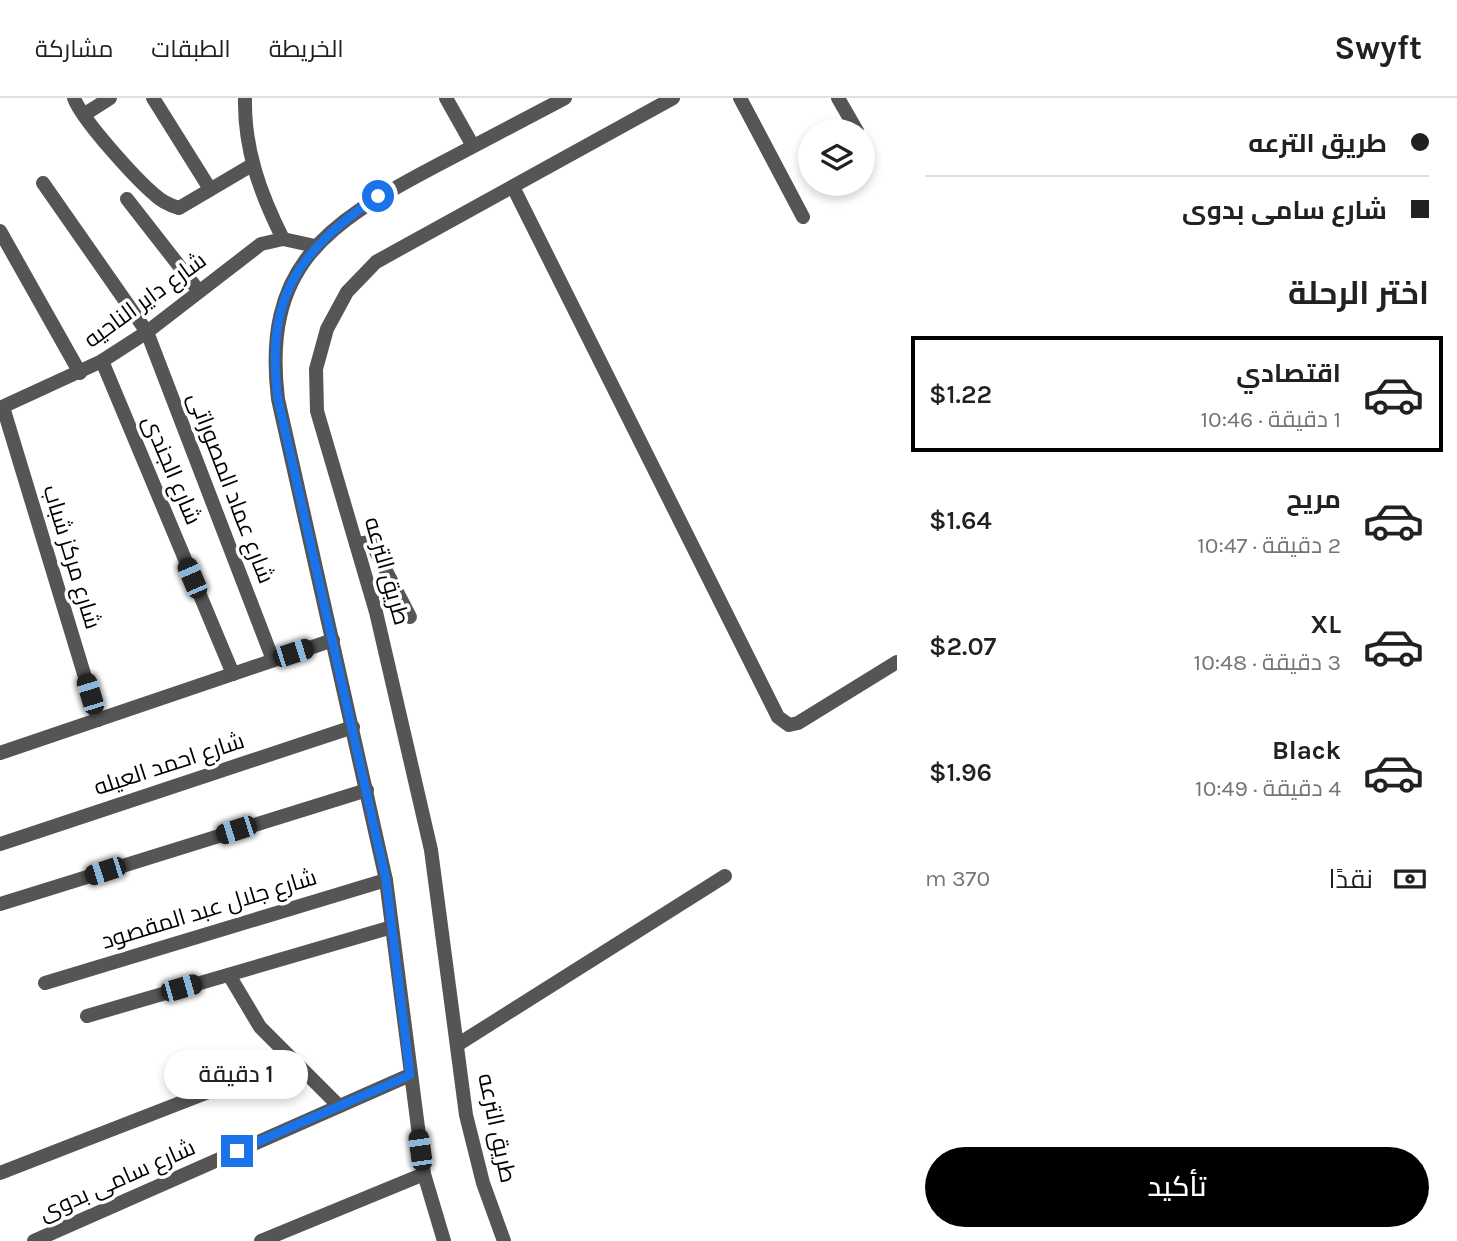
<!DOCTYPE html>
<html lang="ar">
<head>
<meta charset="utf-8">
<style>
  :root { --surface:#fff; --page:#f2f2f2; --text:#202124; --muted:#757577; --line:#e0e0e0; --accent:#000 }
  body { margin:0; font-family:Karla,Cairo,sans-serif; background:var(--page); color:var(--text); direction:rtl; height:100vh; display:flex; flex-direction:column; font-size:26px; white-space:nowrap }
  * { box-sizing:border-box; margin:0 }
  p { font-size:23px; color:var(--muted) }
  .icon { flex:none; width:38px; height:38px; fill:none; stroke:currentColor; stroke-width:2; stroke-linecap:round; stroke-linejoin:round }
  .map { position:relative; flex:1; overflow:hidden; direction:ltr }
  .drawer { display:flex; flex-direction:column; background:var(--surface); width:560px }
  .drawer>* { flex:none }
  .banner { display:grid; align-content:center; height:154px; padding:0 28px; background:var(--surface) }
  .buttons { position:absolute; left:798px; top:21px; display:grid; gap:14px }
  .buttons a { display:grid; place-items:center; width:77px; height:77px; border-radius:50%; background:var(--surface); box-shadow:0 4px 10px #0003; font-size:35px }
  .end { position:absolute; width:32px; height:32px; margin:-16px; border:9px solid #1a73e8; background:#fff; box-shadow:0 0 0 4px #fff }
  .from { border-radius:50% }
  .bubble { position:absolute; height:49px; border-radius:24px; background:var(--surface); box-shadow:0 4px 10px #0003; font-size:23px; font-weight:600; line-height:49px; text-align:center; direction:rtl }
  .car { position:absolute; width:21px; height:42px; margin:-21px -10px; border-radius:9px; box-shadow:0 0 5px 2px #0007; background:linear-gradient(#222 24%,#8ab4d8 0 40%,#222 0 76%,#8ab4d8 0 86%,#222 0) }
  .banner b { display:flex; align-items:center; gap:24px; height:66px; font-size:26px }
  .banner b+b { border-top:2px solid var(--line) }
  .banner i { width:18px; height:18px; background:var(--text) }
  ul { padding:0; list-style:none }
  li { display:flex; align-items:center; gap:21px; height:116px; margin:0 14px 10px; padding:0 14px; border:4px solid transparent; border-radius:0px }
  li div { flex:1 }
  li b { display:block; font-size:26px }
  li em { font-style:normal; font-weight:600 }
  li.active { border-color:var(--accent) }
  li>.icon { width:63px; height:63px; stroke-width:1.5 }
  h2 { padding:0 28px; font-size:32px; line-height:84px }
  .pay { display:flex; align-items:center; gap:18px; height:77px; padding:0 28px; font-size:26px }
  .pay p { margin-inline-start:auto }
  .cta { display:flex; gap:14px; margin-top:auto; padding:14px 28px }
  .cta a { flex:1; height:80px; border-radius:42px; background:var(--accent); color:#fff; font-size:28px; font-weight:600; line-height:80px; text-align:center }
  header { display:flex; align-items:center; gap:42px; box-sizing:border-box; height:98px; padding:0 35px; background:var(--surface); border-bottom:2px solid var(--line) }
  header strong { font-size:33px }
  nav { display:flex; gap:38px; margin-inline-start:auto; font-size:24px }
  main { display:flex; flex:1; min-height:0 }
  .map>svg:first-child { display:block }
</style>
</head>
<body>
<header>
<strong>Swyft</strong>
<nav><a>الخريطة</a><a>الطبقات</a><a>مشاركة</a></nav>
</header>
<main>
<section class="drawer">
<div class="banner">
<b><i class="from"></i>طريق الترعه</b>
<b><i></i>شارع سامى بدوى</b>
</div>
<h2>اختر الرحلة</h2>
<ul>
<li class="active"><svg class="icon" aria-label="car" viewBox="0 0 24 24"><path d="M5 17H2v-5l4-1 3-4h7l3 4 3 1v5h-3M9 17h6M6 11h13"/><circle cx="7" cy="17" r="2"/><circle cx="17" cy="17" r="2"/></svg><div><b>اقتصادي</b><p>1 دقيقة · 10:46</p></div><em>$1.22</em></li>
<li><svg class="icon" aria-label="car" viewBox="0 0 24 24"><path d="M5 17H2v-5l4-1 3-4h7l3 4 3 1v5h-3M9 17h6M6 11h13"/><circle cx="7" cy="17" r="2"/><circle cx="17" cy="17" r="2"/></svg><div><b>مريح</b><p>2 دقيقة · 10:47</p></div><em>$1.64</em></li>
<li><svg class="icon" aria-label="car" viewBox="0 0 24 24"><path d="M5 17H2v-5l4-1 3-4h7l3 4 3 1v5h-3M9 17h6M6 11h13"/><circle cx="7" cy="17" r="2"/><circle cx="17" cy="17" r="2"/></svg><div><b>XL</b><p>3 دقيقة · 10:48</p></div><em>$2.07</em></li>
<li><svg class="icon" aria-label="car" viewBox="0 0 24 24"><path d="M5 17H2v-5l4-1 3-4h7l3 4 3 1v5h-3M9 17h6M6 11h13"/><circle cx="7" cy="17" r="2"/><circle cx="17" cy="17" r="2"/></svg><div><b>Black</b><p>4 دقيقة · 10:49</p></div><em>$1.96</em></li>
</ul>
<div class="pay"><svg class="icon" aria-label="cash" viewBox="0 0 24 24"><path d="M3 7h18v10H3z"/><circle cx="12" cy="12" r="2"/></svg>نقدًا<p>370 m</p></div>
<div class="cta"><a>تأكيد</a></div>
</section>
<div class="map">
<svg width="897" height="1143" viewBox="0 0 897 1143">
  <rect width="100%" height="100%" fill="#fff"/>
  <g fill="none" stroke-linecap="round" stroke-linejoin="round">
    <!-- minor -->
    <g stroke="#555" stroke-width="14">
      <path d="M74,0C82,22 136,81 155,97C162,104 169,107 179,110L252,67"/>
      <path d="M153,0L210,91"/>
      <path d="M245,0C244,51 260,95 283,141"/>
      <path d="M446,0L473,48"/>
      <path d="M740,0L803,119"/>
      <path d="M838,0L857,33"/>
      <path d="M85,16L110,0"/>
      <path d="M43,85L147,234L273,562"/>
      <path d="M513,89L778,619L789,627L798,625L897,564"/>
      <path d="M127,101L198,192"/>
      <path d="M0,133L80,275"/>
      <path d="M102,263L233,576"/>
      <path d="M3,309L98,622"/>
      <path d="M0,310L102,263L147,234L261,146L283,141L315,148"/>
      <path d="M356,446L371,444L410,519"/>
      <path d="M0,655L333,542"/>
      <path d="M0,746L353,629"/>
      <path d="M0,806L367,692"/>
      <path d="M229,877L260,929L339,1008"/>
      <path d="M45,885L386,782"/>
      <path d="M87,918L392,829"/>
      <path d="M457,947L725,778"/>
      <path d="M0,1075L291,962"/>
      <path d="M34,1143L410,977"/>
      <path d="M261,1143L424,1076"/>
      <path d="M444,1143L424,1076L386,782L278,301C262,169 326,126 432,70C476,47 521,23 565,0"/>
      <path d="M504,1143L483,1085L466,1017L431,752L376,514L317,313L316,271L327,231L347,194L376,164L673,0"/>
    </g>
  </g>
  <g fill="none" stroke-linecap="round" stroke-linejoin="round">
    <!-- route -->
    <path stroke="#1a73e8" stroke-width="9" d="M237,1053L410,977L386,782L278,301C265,200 297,154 378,98"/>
  </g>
  <g text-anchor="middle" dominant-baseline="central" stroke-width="7" stroke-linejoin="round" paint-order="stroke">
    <!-- street labels -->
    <g font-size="23" fill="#000" stroke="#fff">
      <text transform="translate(145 202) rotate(-36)">شارع داير الناحيه</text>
      <text transform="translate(172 372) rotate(67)">شارع الجندى</text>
      <text transform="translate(231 390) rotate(69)">شارع عماد المصوراتى</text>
      <text transform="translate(72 459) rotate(73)">شارع مركز شباب</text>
      <text transform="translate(387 473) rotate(74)">طريق الترعه</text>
      <text transform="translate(169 666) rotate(-18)">شارع احمد العيله</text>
      <text transform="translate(209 811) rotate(-17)">شارع جلال عبد المقصود</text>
      <text transform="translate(497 1030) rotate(78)">طريق الترعه</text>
      <text transform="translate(117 1082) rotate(-24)">شارع سامى بدوى</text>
    </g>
  </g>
</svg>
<div class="buttons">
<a><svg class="icon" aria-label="layers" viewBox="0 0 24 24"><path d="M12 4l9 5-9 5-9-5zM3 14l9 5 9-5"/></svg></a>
</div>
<i class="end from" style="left:378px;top:98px"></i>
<i class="end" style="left:237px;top:1053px"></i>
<div class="bubble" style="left:164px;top:952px;width:144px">1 دقيقة</div>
<i class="car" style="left:192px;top:480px;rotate:337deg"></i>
<i class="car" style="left:293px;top:555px;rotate:72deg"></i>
<i class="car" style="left:90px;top:596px;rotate:343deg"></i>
<i class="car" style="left:236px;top:732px;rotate:252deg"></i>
<i class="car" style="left:105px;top:773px;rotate:252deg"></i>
<i class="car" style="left:181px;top:890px;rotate:74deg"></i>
<i class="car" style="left:420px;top:1052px;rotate:352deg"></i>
</div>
</main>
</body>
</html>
